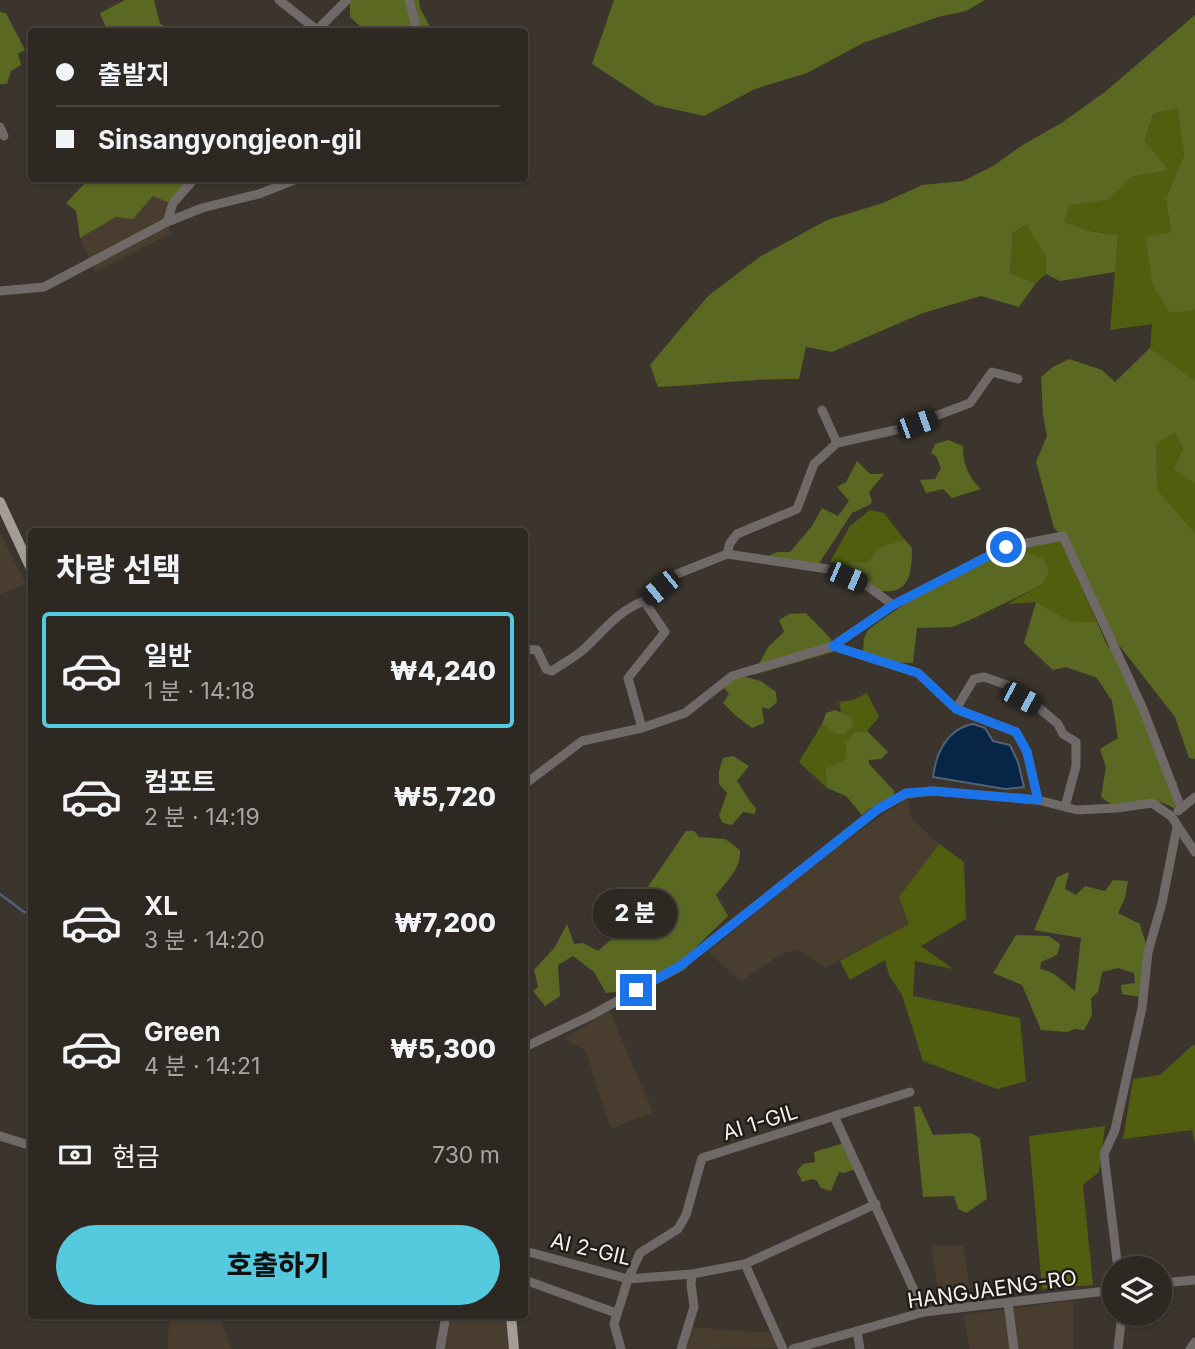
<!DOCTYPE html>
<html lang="ko">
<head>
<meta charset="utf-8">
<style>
  :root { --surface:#2d2822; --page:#39342f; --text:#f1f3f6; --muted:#a7a6a5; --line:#484440; --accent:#55cade }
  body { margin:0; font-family:Inter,"Noto Sans KR",sans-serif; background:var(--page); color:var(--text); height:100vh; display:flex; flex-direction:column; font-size:26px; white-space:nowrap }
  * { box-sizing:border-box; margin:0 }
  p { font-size:23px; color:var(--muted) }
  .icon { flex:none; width:38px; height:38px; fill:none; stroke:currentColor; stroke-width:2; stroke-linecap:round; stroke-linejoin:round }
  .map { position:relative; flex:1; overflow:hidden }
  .panel { position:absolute; left:28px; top:528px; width:500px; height:791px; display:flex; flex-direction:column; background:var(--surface); border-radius:7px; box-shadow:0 2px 5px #0004,0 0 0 2px var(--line) }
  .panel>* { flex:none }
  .top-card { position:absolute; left:28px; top:28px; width:500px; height:154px; border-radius:7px; box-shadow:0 2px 5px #0004,0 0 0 2px var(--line); display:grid; align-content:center; height:154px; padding:0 28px; background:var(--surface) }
  .controls { position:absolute; left:1102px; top:1256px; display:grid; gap:14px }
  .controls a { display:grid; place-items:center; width:70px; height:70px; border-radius:50%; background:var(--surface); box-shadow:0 2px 5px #0004,0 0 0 2px var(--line); font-size:35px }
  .end { position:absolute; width:32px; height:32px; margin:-16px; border:9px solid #1a73e8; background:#fff; box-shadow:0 0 0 4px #fff }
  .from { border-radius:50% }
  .bubble { position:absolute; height:49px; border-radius:24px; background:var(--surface); box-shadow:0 2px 5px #0004,0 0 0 2px var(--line); font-size:23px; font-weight:800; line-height:49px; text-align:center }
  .car { position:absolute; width:21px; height:42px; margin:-21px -10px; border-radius:9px; box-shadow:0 0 5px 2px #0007; background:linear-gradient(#222 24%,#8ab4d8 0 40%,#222 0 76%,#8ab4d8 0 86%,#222 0) }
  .top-card b { display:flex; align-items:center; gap:24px; height:66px; font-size:26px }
  .top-card b+b { border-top:2px solid var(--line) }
  .top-card i { width:18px; height:18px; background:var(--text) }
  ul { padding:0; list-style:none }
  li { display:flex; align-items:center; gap:21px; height:116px; margin:0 14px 10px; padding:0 14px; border:4px solid transparent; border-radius:7px }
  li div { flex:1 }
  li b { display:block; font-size:26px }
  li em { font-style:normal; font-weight:800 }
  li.current { border-color:var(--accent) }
  li>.icon { width:63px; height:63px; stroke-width:1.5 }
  h2 { padding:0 28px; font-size:32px; line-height:84px }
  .pay { display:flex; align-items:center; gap:18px; height:77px; padding:0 28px; font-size:26px }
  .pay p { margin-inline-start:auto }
  .primary-button { display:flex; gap:14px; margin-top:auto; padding:14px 28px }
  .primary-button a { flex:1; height:80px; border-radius:42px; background:var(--accent); color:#111; font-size:28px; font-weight:800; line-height:80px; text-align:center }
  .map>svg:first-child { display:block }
</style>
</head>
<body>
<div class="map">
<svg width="1195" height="1349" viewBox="0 0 1195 1349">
  <rect width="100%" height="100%" fill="#3c352d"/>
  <!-- built -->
  <g fill="#493d30">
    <path d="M153,196L168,202L170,234L95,272L80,238L116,217L133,219Z"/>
    <path d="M0,533L26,584L0,594Z"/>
    <path d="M908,799L911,818L939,844L899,897L910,924L825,968L798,950L781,954L741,981L708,952L831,852L885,813Z"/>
    <path d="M609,1010L653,1113L626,1122L611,1130L586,1051L565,1039Z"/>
    <path d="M931,1245L963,1246L972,1303L940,1307Z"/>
    <path d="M1073,1300V1349H970L963,1315Z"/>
    <path d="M169,1316H219L232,1349H168Z"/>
    <path d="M446,1316H506L509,1349H436Z"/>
    <path d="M692,1327L771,1333L778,1348L686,1349Z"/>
  </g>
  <!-- green -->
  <g fill="#515e0f">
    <path d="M1177,108L1184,155L1166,199L1171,232L1146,237L1170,312L1195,310V380L1150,348L1152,324L1110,330L1118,235L1090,231L1063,222L1069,204L1108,200L1132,177L1167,170L1145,142L1153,114Z"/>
    <path d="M1028,225L1046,257V274L1036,283L1010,273L1013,233Z"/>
    <path d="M1174,433L1183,448L1175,469L1195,484V533L1156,490V444Z"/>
    <path d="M870,510L884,513L905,540C895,542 885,544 877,551C873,555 871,559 865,563L851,561V570L830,562L850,526Z"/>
    <path d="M1061,540L1097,622L1070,621L1036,602L1007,604L1042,585L1003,552Z"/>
    <path d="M867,693L879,717L867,731L854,732L846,742L845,759L825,769L827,788L799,762L822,724L832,732L851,717L841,713L839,702L853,700Z"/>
    <path d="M939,844L964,862L966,919L921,946L953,969L915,961L913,996L1020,1018L1026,1081L997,1089L923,1061L902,995L889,975L885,960L850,980L840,961L909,924L899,897Z"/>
    <path d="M1193,1045H1195V1142L1192,1130L1123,1139L1133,1079L1160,1075Z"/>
    <path d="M1105,1126L1099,1172L1083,1185L1093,1285L1042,1289L1029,1136Z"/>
  </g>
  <!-- forest -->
  <g fill="#5a6822">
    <path d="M125,0H154L160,24L176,31H107L100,13Z"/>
    <path d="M350,0H419L420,8L432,31H363V29L350,17Z"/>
    <path d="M614,0H985L966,11L938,17L863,43L807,73L755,89L704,116L655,105L592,64Z"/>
    <path d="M0,12L6,13L25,50L18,54L21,65L11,71L7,84H0Z"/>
    <path d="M1195,15V310L1170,313L1153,286L1145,237L1171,232L1166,199L1184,155L1177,108L1153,114L1145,141L1168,170L1132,177L1108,200L1069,205L1064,222L1090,231L1118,235L1115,272L1060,281L1046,274V257L1027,225L1013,233L1010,273L1036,283L1019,307L981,296L923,313L832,352L806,347L799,379C752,378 706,385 658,387L650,365L708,296L761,256L827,220L883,203L922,185L963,181L993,166L1021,146L1063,122L1106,91Z"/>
    <path d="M89,179H190L168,202L153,196L133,219L116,217L80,238L76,211L66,203Z"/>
    <path d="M1150,348L1195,380V484L1174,469L1183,448L1174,433L1156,444L1157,490L1195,533V759L1189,758L1175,717L1115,640L1093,602L1071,543L1054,528L1036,462L1047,436L1043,415L1041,377L1053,367L1069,359L1102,370L1115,382Z"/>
    <path d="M948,440L963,446C963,464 968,477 981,489L952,498L943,489L926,493L920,480L935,479L941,468L936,456L931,453L935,444Z"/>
    <path d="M857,461L870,474H884L869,492L872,502L869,505L852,513L818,565L765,558L777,552H790L812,526L822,508L838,516L849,501L837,487L846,482Z"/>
    <path d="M905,540L912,548C912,585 905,597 866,589L851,570L850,561L865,563C871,559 873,555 877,550C885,544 895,542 905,540Z"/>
    <path d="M1003,552L1031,554L1043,558L1049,571L1042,585L970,620L952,627L917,628L913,663L892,662L863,652L864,638L868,630L880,621L915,597Z"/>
    <path d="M1036,602L1070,621L1097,622L1106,643L1134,681L1166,767L1177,783L1175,809C1155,796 1136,801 1112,805L1101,797L1106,767L1100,749L1118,738L1112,701L1097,678L1066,667L1053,670L1024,643Z"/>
    <path d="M806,613L831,639L833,652L753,675L768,647L784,632L779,620L789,614Z"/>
    <path d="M745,677L761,681L776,692L777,702L769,709L762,707L764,723L752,728L735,715L723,703L729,694L724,688L732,679Z"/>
    <path d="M835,710L851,717L853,726L844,735L832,732L822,724L826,713Z"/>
    <path d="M867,731L888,752L881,759L869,760V764L895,792L890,799L875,808L872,807L862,815L846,796L827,788L825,769L845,759L846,742L854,732Z"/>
    <path d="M733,756L749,766L737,781C744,790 748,801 756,808L755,814L743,812L732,825L723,823L719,816L727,793L719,784V771L723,758Z"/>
    <path d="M686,831H694L699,837L725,839L740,850C741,869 727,881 716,895L728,916L696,947L686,969L659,983L621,979L620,991L606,993L594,972L573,956L558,965L560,996L545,1006L533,991L538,987L534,970L555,947L567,924L574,944L583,943L598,951L613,938Z"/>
    <path d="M1069,872L1065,889L1076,895L1085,886L1105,891L1113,880L1128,881L1125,898L1118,913L1140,924L1150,958L1146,998L1122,994L1121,985L1135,983L1134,973L1118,968L1102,972L1098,992L1091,998L1092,1015L1084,1030L1075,1029L1067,1032L1041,1030L1022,985L993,973L1016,935L1049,936L1060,944L1057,955L1041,962L1040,969C1055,971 1063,982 1075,991L1081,938L1034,930L1057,877Z"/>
    <path d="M920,1106L933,1135L971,1133L980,1138L987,1199L966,1213L958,1209L954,1196L923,1197L914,1107Z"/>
    <path d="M844,1143L855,1169L844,1173L839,1172L831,1191L821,1188L817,1181L812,1179L802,1182L797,1171L803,1164L815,1162L814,1152Z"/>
  </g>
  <!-- water -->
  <path fill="#072546" stroke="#4f6278" stroke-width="2" d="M973,724L985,728L993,741L1010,745L1018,762L1024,787L1005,789L933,777C936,753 947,729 973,724Z"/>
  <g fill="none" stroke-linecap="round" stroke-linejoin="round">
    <!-- stream -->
    <path stroke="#4f6278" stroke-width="2.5" d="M0,894L24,912L32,913"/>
    <!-- minor -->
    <g stroke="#6f6a67" stroke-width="9">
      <path d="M279,0L317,30L316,32"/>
      <path d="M409,0L415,22L414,32"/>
      <path d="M317,30L347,0"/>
      <path d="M0,127L4,136"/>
      <path d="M167,222L173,203L195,178"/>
      <path d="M0,291L44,287L167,222L202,208L259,194L299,178"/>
      <path d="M822,410L837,443"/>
      <path d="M727,554L730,543L737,534L797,509L814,464L837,443L904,428L970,403L992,372L1018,379"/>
      <path d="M833,646L893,605L1006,547L1063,536L1143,709L1181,808"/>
      <path d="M525,649L537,650L546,669L552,671C562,664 574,658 584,649C605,630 616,612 644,601"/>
      <path d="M956,709L974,679L984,677L1007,685L1013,693L1038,707L1058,724L1063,734L1076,742V766L1065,807"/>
      <path d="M642,728L628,678L665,632L644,601L677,574L727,554L828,569L866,585L893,605"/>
      <path d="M525,784L582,741L642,728L685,713L732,676L833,646L918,673L956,709L1016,732L1027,752L1038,800"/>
      <path d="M1178,811L1195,797"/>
      <path d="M525,1047L592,1015L680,966L878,809L906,794L933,791L1038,800L1077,810L1117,808L1152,803L1171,816L1195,852"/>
      <path d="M834,1116L924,1312"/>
      <path d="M0,1136L32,1146"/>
      <path d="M525,1251L628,1279L692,1274L745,1264L783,1349"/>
      <path d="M745,1264L876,1204"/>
      <path d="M1118,1269L1104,1154L1115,1130L1142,1008L1148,952L1162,903L1177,827"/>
      <path d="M525,1280L616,1313"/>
      <path d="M1160,1283L1195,1280"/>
      <path d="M1008,1303L1014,1349"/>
      <path d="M857,1331L860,1349"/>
      <path d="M440,1349L446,1316"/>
      <path d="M621,1349L614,1324L628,1279L640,1253L678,1229L686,1215L702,1158L910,1092"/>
      <path d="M681,1349L694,1307L691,1284L692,1274"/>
      <path d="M793,1349L924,1312L1115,1290"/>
      <path d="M1118,1349L1122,1314"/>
      <path d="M1190,1349L1195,1342"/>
    </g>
    <!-- major -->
    <g stroke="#a69c96" stroke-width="10">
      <path d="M0,502L32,571"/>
      <path d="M511,1316L514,1349"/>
    </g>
  </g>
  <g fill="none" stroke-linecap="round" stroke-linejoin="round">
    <!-- route -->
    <path stroke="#1a73e8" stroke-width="9" d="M636,990L680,966L878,809L906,793L933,791L1038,800L1027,752L1016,732L956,709L918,673L833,646L893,605L1006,547"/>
  </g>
  <g text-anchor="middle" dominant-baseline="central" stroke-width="5" stroke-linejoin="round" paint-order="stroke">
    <!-- street labels -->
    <g font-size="21" fill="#f6f1ec" stroke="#201d19">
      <text transform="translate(760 1122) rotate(-17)">AI 1-GIL</text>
      <text transform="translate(591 1249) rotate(13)">AI 2-GIL</text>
      <text transform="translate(992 1289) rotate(-8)">HANGJAENG-RO</text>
    </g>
  </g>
</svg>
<div class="controls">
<a><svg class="icon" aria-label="layers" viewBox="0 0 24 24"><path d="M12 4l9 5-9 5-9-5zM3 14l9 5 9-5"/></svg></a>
</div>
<i class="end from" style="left:1006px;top:547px"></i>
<i class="end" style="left:636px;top:990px"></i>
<div class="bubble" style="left:593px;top:889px;width:84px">2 분</div>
<i class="car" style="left:917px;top:424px;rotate:70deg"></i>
<i class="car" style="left:847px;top:577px;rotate:113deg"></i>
<i class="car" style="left:660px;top:588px;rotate:231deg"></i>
<i class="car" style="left:1021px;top:698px;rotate:118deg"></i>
<div class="top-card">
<b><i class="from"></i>출발지</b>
<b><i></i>Sinsangyongjeon-gil</b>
</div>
<section class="panel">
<h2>차량 선택</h2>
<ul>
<li class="current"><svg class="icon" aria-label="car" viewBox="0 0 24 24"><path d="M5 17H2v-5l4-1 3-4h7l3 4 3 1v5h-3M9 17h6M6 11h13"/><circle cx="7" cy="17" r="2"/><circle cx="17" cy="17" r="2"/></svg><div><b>일반</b><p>1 분 · 14:18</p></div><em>₩4,240</em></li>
<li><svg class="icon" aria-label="car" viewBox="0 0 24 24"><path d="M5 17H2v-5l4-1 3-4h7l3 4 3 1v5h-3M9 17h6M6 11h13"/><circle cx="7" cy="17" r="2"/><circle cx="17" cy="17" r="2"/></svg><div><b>컴포트</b><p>2 분 · 14:19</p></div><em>₩5,720</em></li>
<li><svg class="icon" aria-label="car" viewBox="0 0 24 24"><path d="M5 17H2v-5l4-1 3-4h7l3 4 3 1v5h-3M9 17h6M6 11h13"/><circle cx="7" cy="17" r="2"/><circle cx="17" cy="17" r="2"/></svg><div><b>XL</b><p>3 분 · 14:20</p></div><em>₩7,200</em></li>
<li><svg class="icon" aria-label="car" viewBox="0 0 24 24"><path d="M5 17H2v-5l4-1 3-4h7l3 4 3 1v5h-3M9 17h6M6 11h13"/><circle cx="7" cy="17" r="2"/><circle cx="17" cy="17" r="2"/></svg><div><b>Green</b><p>4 분 · 14:21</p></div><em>₩5,300</em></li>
</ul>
<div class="pay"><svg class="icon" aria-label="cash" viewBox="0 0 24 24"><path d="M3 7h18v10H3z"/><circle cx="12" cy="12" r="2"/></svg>현금<p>730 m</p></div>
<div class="primary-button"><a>호출하기</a></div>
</section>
</div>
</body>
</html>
